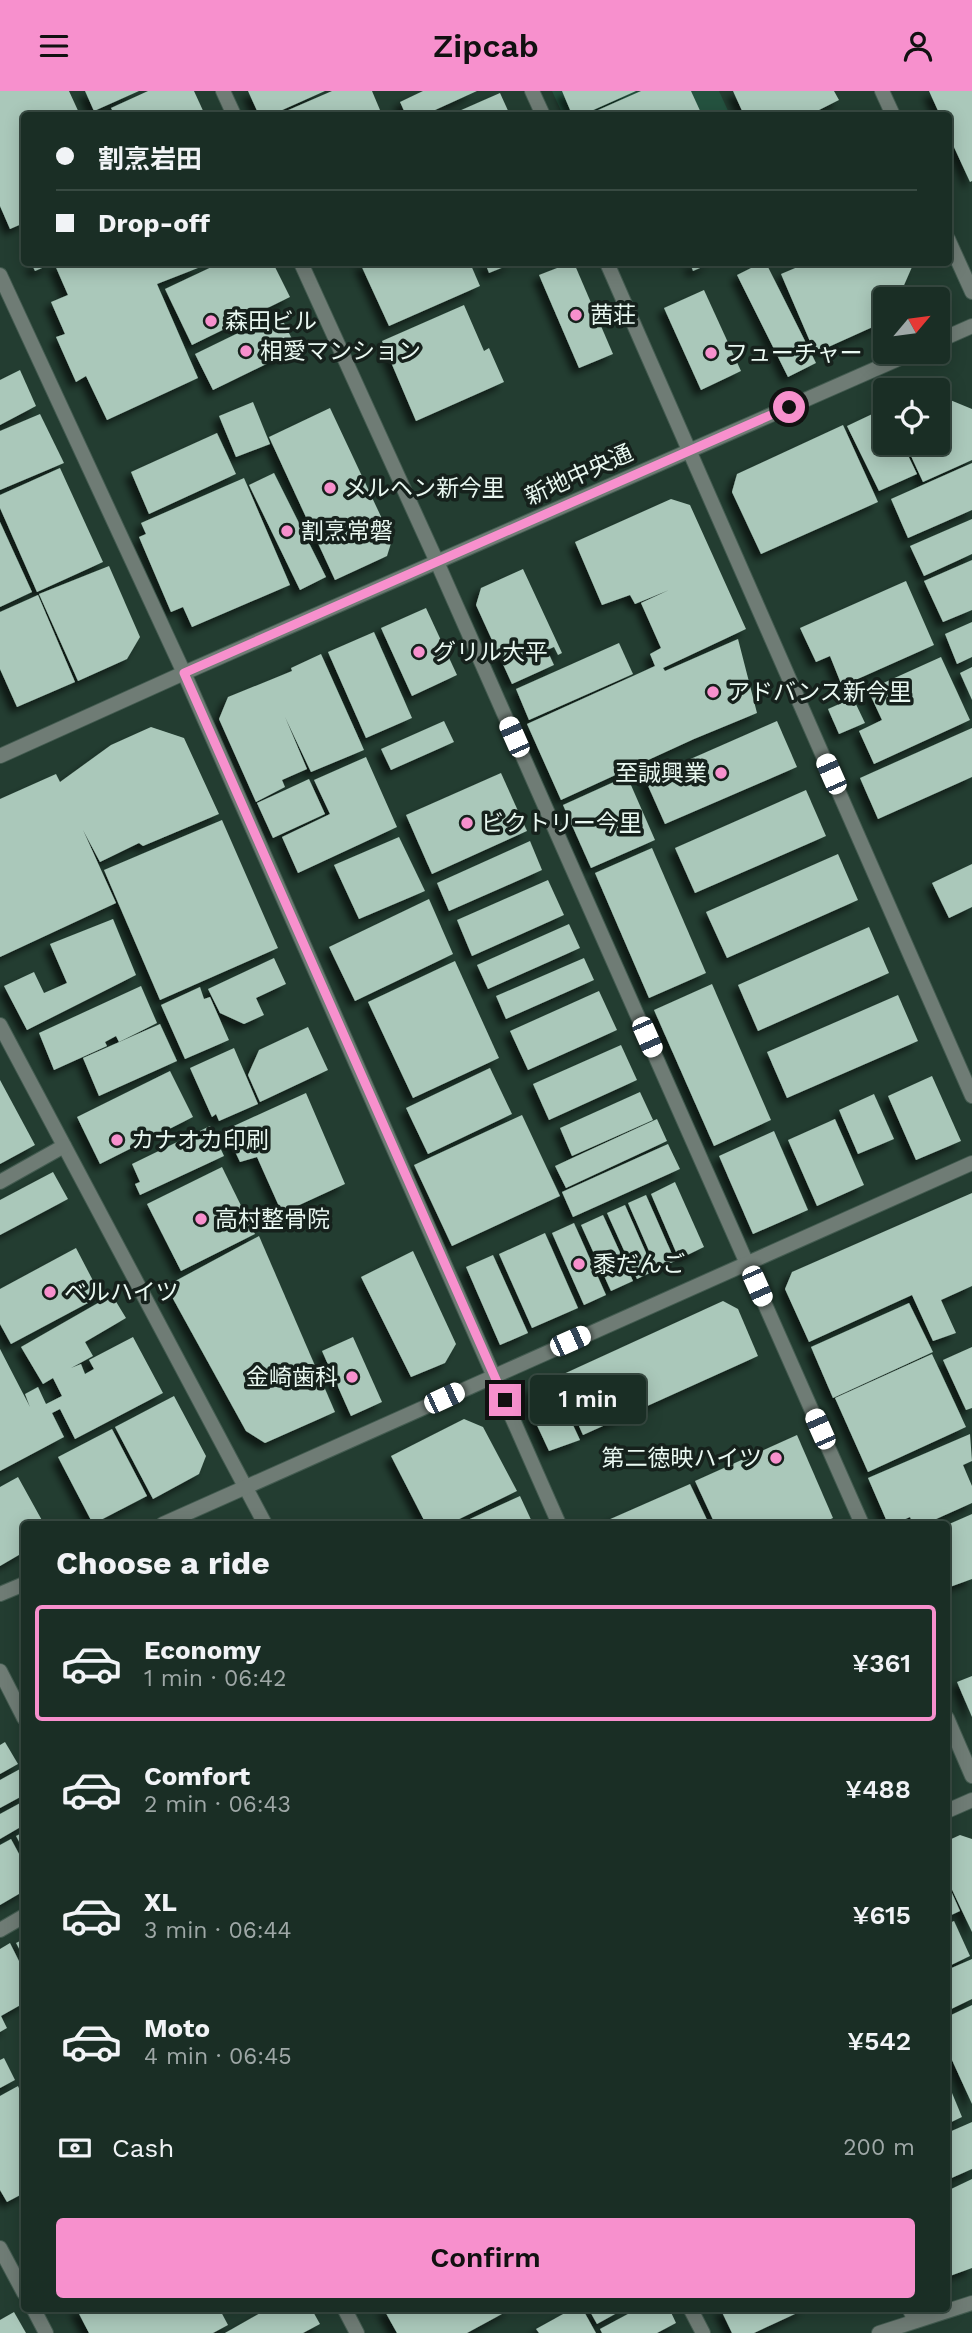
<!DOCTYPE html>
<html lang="en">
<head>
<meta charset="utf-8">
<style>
  :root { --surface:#1a2e25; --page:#273a32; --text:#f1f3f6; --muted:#9fa8a7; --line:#384a42; --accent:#f790cd }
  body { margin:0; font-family:"Work Sans","Noto Sans JP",sans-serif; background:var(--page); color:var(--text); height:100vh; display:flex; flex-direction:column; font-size:26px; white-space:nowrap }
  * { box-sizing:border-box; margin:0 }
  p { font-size:23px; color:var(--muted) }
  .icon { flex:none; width:38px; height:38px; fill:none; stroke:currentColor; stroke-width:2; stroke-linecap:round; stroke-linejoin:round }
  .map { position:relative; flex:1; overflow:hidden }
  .side { position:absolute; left:21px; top:1430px; width:929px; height:791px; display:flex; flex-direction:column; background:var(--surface); border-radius:7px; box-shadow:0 4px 18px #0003,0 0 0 2px var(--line) }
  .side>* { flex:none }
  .guide { position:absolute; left:21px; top:21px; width:931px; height:154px; border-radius:7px; box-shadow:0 4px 18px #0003,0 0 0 2px var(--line); display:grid; align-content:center; height:154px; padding:0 35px; background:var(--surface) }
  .needle { width:46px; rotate:61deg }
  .controls { position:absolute; left:873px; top:196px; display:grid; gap:14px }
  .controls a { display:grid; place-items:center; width:77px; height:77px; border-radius:7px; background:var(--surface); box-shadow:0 4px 18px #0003,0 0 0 2px var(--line); font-size:35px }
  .end { position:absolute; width:32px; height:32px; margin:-16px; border:9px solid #f790cd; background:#111; box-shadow:0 0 0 4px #111 }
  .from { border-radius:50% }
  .bubble { position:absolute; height:49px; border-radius:7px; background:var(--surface); box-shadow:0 4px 18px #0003,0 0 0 2px var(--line); font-size:23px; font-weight:600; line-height:49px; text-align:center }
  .car { position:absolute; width:21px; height:42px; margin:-21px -10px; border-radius:9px; box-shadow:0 0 5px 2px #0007; background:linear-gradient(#fff 24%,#345 0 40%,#fff 0 76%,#345 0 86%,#fff 0) }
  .guide b { display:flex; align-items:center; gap:24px; height:66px; font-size:26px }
  .guide b+b { border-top:2px solid var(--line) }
  .guide i { width:18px; height:18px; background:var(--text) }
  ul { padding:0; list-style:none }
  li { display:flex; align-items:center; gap:21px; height:116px; margin:0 14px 10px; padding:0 21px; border:4px solid transparent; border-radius:7px }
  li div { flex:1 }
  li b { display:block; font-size:26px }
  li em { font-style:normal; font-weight:600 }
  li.selected { border-color:var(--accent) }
  li>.icon { width:63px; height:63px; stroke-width:1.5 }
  h2 { padding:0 35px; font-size:32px; line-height:84px }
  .pay { display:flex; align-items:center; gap:18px; height:77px; padding:0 35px; font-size:26px }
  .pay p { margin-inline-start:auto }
  .primary-button { display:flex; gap:14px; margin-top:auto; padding:14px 35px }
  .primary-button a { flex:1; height:80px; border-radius:7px; background:var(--accent); color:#111; font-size:28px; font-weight:600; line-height:80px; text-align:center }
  header { display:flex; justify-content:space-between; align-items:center; height:91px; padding:0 35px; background:var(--accent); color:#111; font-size:32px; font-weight:600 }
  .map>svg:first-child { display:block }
</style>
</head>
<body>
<header><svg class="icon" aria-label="menu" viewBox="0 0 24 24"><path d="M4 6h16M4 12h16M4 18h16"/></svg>Zipcab<svg class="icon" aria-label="person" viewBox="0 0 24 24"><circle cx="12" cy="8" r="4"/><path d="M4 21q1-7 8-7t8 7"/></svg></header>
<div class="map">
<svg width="972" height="2242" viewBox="0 0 972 2242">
  <defs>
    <filter id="shadow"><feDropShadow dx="-6" dy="6" stdDeviation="3.5" flood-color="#0009"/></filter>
  </defs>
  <rect width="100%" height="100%" fill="#233d31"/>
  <!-- green -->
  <path fill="#24523f" d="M552,0H719L730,24H563Z"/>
  <!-- building -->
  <g fill="#aac8ba" filter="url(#shadow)">
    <path d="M0,0H69L80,24H24V132L10,138L0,115Z"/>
    <path d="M85,0H139L94,20Z"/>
    <path d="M148,0H194L205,24H115L111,17Z"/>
    <path d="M248,0H325L271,24H259Z"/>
    <path d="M332,0H372L380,19L367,24H277Z"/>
    <path d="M423,0H477L424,24H406L400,11Z"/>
    <path d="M562,0H636L582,24H577L575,20L571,21Z"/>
    <path d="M641,0H691L702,24H587Z"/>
    <path d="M733,0H834L839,9L817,20L819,24H744Z"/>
    <path d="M929,0H972V90L970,91L948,43V24H940Z"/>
    <path d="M500,2L510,24H450Z"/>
    <path d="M31,172H196L198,177L157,193L198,287L107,329L86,285L76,291L56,246L65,243L51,211L68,204L54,172L35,180Z"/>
    <path d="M220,172H273L290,206L192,254L165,198Z"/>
    <path d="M360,172H470L480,195L389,235Z"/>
    <path d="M485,172H514L489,182Z"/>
    <path d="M570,172H574L613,263L579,277L539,184Z"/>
    <path d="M690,172H712L693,180Z"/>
    <path d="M761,172H766L816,272L788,286L737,184Z"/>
    <path d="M807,172H910L912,176L898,208H886V230L815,262L781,183Z"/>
    <path d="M704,199L741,280L701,299L664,217Z"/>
    <path d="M464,214L484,260L489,257L504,291L416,330L382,250Z"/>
    <path d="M279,222L297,258L213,299L195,263Z"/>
    <path d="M20,279L36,315L0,334V289Z"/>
    <path d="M938,304L972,318V369L923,391L905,352H938Z"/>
    <path d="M253,311L270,353L236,366L219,325Z"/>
    <path d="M330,317L392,449L387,465L335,489L269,346Z"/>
    <path d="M885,317L886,352H902L917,383L879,400L847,335Z"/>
    <path d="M40,323L64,372L0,399V340Z"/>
    <path d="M843,334L878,411L761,463L732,401L737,383Z"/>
    <path d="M217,342L236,383L149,423L131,381Z"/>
    <path d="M972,372V419L908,447L891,408Z"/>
    <path d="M60,377L103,471L37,501L0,417V404Z"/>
    <path d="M274,382L326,486L300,499L249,394Z"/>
    <path d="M244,387L290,494L192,536L183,516L171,521L139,446L146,443L141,432Z"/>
    <path d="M671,408L690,414L746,538L663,577L665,580L738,548L757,622L694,648L561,709L527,633L655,575L650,563L661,557L641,512L669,499L635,513L630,504L602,514L575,451Z"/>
    <path d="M972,428V463L924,485L910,455Z"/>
    <path d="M0,431L32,501L0,516Z"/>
    <path d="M972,469V519L943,531L924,490Z"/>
    <path d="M109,475L140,546L127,568L78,590L39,503Z"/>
    <path d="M523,478L562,562L558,564L554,556L547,559L554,574L512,593L476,514L481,497Z"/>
    <path d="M906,490L934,554L842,595L830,565L816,571L800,537Z"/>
    <path d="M38,504L75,591L17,616L0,578V521Z"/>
    <path d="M426,517L457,584L412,605L381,537Z"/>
    <path d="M972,531V566L957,573L945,543Z"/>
    <path d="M374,541L412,627L366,647L328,561Z"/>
    <path d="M619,552L633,583L529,629L516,598Z"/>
    <path d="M321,563L364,659L311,681L285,626L307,678L282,689L285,696L256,711L219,628L228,606L292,580L291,577Z"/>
    <path d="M941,566L970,629L874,673L859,640L882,629L868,599Z"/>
    <path d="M972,576V609L960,582Z"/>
    <path d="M853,607L865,632L839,643L828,618Z"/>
    <path d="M444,630L454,651L391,679L381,658Z"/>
    <path d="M777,630L797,676L665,733L645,688Z"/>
    <path d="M151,636L184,647L219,723L143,755L139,752L100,771L83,739L116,812L0,866V708L56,683L60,691L111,654Z"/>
    <path d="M972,637V686L878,728L860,687Z"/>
    <path d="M366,666L397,736L298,782L282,746L330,723L314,689Z"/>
    <path d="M501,682L527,740L432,783L406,724Z"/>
    <path d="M627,685L655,749L591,777L563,714Z"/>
    <path d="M309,688L325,723L273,747L257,712Z"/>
    <path d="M806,699L826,745L695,802L675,757Z"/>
    <path d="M222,729L278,857L160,909L104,779Z"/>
    <path d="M399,746L425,800L359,828L334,774Z"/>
    <path d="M530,750L542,779L449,820L437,792Z"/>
    <path d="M652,757L706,882L649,907L595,782Z"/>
    <path d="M838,763L858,809L727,867L706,821Z"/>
    <path d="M972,773V816L949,827L932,792Z"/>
    <path d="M548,789L564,824L472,865L457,829Z"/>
    <path d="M429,808L453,863L355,910L329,856Z"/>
    <path d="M113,828L136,884L27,939L4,895L34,881L44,902L67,892L50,853Z"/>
    <path d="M569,833L580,857L488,898L477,874Z"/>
    <path d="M869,836L889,882L758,940L738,894Z"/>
    <path d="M274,867L286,893L256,907L264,924L244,933L220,922L208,898Z"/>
    <path d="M584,867L594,889L506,928L496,905Z"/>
    <path d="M455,870L499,967L413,1007L368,911Z"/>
    <path d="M712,893L771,1029L714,1055L654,919Z"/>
    <path d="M141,895L157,932L119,951L116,945L105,951L107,955L54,979L39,942Z"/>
    <path d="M200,896L204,908L210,906L229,949L185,968L161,914Z"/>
    <path d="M599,900L617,939L528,979L510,940Z"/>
    <path d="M898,904L918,950L787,1007L767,961Z"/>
    <path d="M160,933L177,970L99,1005L83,967Z"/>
    <path d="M308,936L328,979L260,1011L248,984L259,959Z"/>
    <path d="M621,954L637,989L549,1029L533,993Z"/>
    <path d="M234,957L258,1013L219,1030L216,1023L212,1026L190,977Z"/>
    <path d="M490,977L512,1023L428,1063L406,1017Z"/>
    <path d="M170,980L193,1026L100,1073L77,1026Z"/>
    <path d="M932,985L961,1050L916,1069L888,1005Z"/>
    <path d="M0,989L35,1054L0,1073Z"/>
    <path d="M640,1001L653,1029L572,1065L560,1037Z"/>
    <path d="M306,1002L345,1093L282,1122L257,1066L240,1071L225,1039Z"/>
    <path d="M874,1003L894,1048L858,1063L839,1019Z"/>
    <path d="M522,1024L560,1105L452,1155L414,1074Z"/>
    <path d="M657,1028L667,1050L566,1097L555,1075Z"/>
    <path d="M835,1028L864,1094L817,1115L788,1049Z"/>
    <path d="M210,1035L224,1065L140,1104L135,1093L140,1091L132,1073Z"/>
    <path d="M774,1040L808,1119L753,1143L719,1065Z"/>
    <path d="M668,1053L680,1078L573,1126L562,1101Z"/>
    <path d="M222,1076L255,1143L181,1180L147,1113Z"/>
    <path d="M53,1081L68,1108L0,1144V1109Z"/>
    <path d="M675,1091L704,1156L679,1168L651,1103Z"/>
    <path d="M972,1102V1195L941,1209L956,1242L933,1250L912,1204L809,1251L785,1198L792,1181Z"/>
    <path d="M646,1104L675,1170L657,1178L628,1112Z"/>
    <path d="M625,1114L654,1180L637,1188L607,1122Z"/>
    <path d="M603,1124L633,1190L611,1200L581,1134Z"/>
    <path d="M574,1132L606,1204L584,1214L552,1142Z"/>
    <path d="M545,1142L578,1217L532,1237L499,1163Z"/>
    <path d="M259,1145L335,1321L265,1352L246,1340L166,1195Z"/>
    <path d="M76,1157L101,1205L11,1253L0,1233V1198Z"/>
    <path d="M413,1160L456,1253L445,1272L411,1286L361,1186Z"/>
    <path d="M493,1164L528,1242L500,1254L466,1176Z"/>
    <path d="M112,1204L126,1227L85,1251L93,1265L71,1277L81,1273L85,1283L94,1278L89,1269L133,1246L163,1302L75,1348L60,1318L52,1322L64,1346L0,1380V1258L30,1316L25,1303L38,1296L46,1313L62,1305L53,1287L43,1293L21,1256Z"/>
    <path d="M723,1210L738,1218L758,1265L583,1344L557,1286Z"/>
    <path d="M909,1212L933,1261L833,1307L811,1256Z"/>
    <path d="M353,1246L382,1311L351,1325L322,1260Z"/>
    <path d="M972,1256V1317L966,1319L943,1269Z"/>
    <path d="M932,1263L966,1336L868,1381L835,1307Z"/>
    <path d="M551,1287L580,1349L549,1360L529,1317L532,1296Z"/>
    <path d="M174,1305L206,1365L199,1383L153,1408L115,1336Z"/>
    <path d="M464,1328L483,1336L517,1400L449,1433H426L391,1365Z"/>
    <path d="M112,1338L147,1405L93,1433L58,1366Z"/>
    <path d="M970,1343L972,1370L963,1374L972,1395V1412L925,1433H913L910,1426L894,1433H888L868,1387Z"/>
    <path d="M797,1344L833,1427L820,1433H715L695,1390Z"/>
    <path d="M18,1386L44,1433H24V1461L0,1475V1396Z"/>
    <path d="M690,1393L709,1433H599Z"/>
    <path d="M520,1405L533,1433H459Z"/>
    <path d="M972,1423V1488L947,1497V1434Z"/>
    <path d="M972,1585V1626L957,1591Z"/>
    <path d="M5,1651L18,1673L0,1683V1654Z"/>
    <path d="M20,1678L24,1685V1704L0,1717V1689Z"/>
    <path d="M24,1710V1734L0,1748V1723Z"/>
    <path d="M24,1741V1760L16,1745Z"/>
    <path d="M960,1744L972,1748V1841L947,1788V1750Z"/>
    <path d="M11,1748L24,1772V1800L0,1814V1754Z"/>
    <path d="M947,1791L960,1820L947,1826Z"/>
    <path d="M954,1830L970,1865L947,1876V1833Z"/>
    <path d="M24,1848V1867L16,1852Z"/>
    <path d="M10,1852L24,1880V1912L1,1925L7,1937L0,1941V1858Z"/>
    <path d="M972,1868V1908L947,1920V1879Z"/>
    <path d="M972,1914V2013L947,1958V1926Z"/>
    <path d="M4,1967L15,1989L0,1997V1969Z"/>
    <path d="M947,1990L962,2026L947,2033Z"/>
    <path d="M18,1995L24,2008V2102L7,2111L0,2099V2005Z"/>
    <path d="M972,2031V2078L947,2089V2042Z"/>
    <path d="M972,2088V2177L947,2186V2100Z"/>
    <path d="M76,2217H219L228,2234L213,2242H89Z"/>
    <path d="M269,2217H311L320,2233L303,2242H225Z"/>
    <path d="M383,2217H513L467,2242H397Z"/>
    <path d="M574,2217H582L596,2242H539L536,2238Z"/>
    <path d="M588,2217H626L597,2233Z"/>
    <path d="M639,2217H669L676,2232L657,2242H602L600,2238Z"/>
    <path d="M720,2217H808L754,2242H732Z"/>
    <path d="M14,2221L26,2242H0V2229Z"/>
  </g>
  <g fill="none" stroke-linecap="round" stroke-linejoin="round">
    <!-- service casing -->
    <g stroke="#435b50" stroke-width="16">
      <g id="service">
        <path d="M0,2157L24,2202"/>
        <path d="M33,2217L46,2242"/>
      </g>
    </g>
    <!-- minor casing -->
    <g stroke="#435b50" stroke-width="16">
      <g id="minor">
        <path d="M223,0L234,24"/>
        <path d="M532,0L543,24"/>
        <path d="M301,172L437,471L862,1433"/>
        <path d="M607,172L972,1005"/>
        <path d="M0,184L184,582L559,1433"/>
        <path d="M0,934L265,1433"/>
        <path d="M0,1091L64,1055"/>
        <path d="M163,1433L972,1072"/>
        <path d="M0,1503L24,1493"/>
        <path d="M0,1580L24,1627"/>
        <path d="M947,1627L972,1685"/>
        <path d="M947,1720L972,1709"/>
        <path d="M0,1839L24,1825"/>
        <path d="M344,2217L357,2242"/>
        <path d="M690,2217L703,2242"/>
        <path d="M909,2217L915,2230"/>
        <path d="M879,2242L972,2212"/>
      </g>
    </g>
    <!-- tertiary casing -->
    <g stroke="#435b50" stroke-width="16">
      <g id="tertiary">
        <path d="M882,0L893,24"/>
        <path d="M948,148L972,201"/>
        <path d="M938,250L972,235"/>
        <path d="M0,665L184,582L914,261"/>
      </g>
    </g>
    <!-- service -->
    <use href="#service" stroke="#6f7c75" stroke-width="14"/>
    <!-- minor -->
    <use href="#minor" stroke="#6f7c75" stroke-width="14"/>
    <!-- tertiary -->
    <use href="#tertiary" stroke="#6f7c75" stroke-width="14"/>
  </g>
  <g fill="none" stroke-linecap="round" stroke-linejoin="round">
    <!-- route -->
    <path stroke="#f790cd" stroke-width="9" d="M505,1309L184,582L789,316"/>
  </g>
  <!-- markers -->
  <g fill="#f790cd" stroke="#16211c" stroke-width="2.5">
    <circle cx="576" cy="224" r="7"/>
    <circle cx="211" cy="230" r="7"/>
    <circle cx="246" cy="260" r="7"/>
    <circle cx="711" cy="262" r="7"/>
    <circle cx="330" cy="397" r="7"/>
    <circle cx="287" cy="440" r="7"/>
    <circle cx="419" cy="561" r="7"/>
    <circle cx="713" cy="601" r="7"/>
    <circle cx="721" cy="682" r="7"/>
    <circle cx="467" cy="732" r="7"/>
    <circle cx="117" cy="1049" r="7"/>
    <circle cx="201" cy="1128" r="7"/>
    <circle cx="579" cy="1173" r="7"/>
    <circle cx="50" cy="1201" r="7"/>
    <circle cx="352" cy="1286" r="7"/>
    <circle cx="776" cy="1367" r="7"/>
  </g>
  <g text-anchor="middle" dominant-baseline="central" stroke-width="7" stroke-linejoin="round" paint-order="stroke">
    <!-- poi labels -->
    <g font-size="23" fill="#e9f8f1" stroke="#16211c" text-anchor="start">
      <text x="590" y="224">茜荘</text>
      <text x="225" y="230">森田ビル</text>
      <text x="260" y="260">相愛マンション</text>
      <text x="725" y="262">フューチャー</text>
      <text x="344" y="397">メルヘン新今里</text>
      <text x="301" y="440">割烹常磐</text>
      <text x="433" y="561">グリル大平</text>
      <text x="727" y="601">アドバンス新今里</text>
      <text x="707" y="682" text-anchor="end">至誠興業</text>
      <text x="481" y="732">ビクトリー今里</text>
      <text x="131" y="1049">カナオカ印刷</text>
      <text x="215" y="1128">高村整骨院</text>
      <text x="593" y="1173">黍だんご</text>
      <text x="64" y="1201">ベルハイツ</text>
      <text x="338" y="1286" text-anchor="end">金崎歯科</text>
      <text x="762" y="1367" text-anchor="end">第二徳映ハイツ</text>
    </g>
    <!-- street labels -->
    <g font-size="23" fill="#e9f8f1" stroke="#16211c">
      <text transform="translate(579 384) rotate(-24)">新地中央通</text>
    </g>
  </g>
</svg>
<div class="controls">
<a><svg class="needle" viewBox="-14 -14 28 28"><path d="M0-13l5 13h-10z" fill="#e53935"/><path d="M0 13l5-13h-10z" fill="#9fa8a7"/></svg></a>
<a><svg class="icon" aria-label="locate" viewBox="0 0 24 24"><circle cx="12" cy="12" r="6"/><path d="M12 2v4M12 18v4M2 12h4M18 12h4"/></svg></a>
</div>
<i class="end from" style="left:789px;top:316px"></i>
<i class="end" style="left:505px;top:1309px"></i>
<div class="bubble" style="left:530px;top:1284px;width:116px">1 min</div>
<i class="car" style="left:514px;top:646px;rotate:336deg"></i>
<i class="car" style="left:831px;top:683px;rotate:336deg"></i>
<i class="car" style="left:647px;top:946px;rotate:156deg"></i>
<i class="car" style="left:757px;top:1195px;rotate:156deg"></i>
<i class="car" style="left:570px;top:1250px;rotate:66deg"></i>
<i class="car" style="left:444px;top:1307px;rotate:65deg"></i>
<i class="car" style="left:820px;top:1338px;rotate:336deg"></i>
<div class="guide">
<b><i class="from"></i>割烹岩田</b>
<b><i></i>Drop-off</b>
</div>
<section class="side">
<h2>Choose a ride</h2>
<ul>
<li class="selected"><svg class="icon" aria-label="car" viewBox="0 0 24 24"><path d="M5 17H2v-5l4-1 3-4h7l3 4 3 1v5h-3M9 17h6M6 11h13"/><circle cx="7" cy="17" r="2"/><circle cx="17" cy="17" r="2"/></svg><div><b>Economy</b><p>1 min · 06:42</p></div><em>¥361</em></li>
<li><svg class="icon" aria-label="car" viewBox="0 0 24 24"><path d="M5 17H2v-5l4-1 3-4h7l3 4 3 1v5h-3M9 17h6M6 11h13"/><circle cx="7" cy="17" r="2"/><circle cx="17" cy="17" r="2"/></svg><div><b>Comfort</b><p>2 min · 06:43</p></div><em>¥488</em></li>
<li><svg class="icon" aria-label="car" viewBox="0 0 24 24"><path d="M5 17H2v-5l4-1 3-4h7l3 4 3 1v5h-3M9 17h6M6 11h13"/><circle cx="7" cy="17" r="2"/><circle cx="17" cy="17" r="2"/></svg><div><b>XL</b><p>3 min · 06:44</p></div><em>¥615</em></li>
<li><svg class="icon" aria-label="car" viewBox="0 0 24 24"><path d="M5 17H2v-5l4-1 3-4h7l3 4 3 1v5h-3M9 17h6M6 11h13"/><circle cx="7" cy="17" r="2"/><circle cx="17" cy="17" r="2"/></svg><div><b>Moto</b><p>4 min · 06:45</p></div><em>¥542</em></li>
</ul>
<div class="pay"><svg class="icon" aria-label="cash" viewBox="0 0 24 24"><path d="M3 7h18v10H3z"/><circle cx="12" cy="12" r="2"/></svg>Cash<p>200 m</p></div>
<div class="primary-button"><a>Confirm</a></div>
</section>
</div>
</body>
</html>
